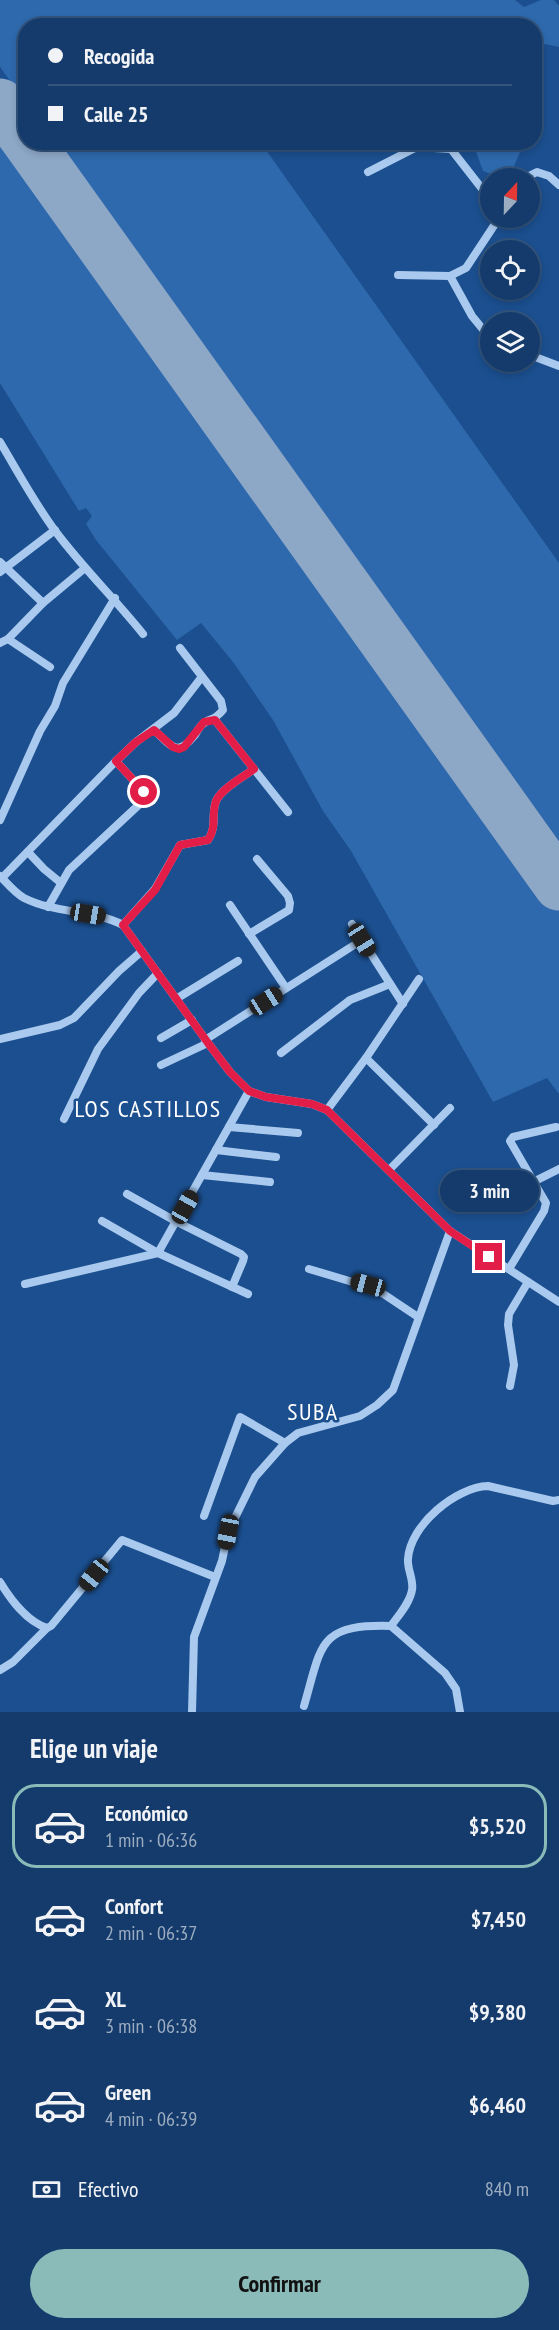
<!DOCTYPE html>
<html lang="es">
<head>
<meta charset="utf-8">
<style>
  :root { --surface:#143b6b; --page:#1d4271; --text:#f1f3f6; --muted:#9dadc1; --line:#33557e; --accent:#8bbbb9 }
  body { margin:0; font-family:"PT Sans Narrow",sans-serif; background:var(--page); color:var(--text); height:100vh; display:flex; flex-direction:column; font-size:22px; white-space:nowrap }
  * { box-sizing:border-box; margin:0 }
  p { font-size:20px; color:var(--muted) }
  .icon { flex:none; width:33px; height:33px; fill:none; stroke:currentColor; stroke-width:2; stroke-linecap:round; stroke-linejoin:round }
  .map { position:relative; height:1712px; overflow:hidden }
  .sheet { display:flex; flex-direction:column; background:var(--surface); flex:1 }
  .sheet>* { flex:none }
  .banner { position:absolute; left:18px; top:18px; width:524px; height:132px; border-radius:24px; box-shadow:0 3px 9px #0003,0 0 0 2px var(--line); display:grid; align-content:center; height:132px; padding:0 30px; background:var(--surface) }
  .needle { width:39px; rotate:22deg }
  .buttons { position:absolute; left:480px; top:168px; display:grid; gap:12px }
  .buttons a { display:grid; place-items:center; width:60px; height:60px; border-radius:50%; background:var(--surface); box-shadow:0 3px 9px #0003,0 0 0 2px var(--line); font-size:30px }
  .end { position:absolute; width:27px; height:27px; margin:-14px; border:8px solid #e11d48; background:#fff; box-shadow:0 0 0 3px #fff }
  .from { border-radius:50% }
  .bubble { position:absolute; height:42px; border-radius:21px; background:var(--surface); box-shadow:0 3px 9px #0003,0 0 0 2px var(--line); font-size:20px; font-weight:800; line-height:42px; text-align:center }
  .car { position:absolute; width:18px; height:36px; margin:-18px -9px; border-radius:8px; box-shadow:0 0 4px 2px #0007; background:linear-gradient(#222 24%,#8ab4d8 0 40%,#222 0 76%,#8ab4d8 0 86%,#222 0) }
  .banner b { display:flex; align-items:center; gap:21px; height:57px; font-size:22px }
  .banner b+b { border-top:2px solid var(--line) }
  .banner i { width:15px; height:15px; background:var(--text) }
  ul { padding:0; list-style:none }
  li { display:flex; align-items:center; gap:18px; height:84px; margin:0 12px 9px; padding:0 18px; border:3px solid transparent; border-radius:24px }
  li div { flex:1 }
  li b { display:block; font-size:22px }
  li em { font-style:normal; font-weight:800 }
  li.active { border-color:var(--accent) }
  li>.icon { width:54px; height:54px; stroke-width:1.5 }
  h2 { padding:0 30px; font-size:27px; line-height:72px }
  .pay { display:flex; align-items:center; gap:15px; height:66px; padding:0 30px; font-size:22px }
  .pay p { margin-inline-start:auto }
  .action { display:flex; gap:12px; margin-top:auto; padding:12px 30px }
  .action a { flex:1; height:69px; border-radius:36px; background:var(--accent); color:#111; font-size:24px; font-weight:800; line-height:69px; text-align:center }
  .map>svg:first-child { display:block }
</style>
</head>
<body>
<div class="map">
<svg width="559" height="1712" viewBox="0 0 559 1712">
  <rect width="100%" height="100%" fill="#1b4f8f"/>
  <!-- green -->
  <g fill="#2e69ad">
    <path d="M0,0H515L524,7L541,0H554L559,6V47L545,44L534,56V26H26L25,102L0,67Z"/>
    <path d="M0,137L559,907V1094L547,1078L493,1102L351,851L323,811L273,720L233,662L201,623L177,640L96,540L86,524L92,516L86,508L79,511L0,383Z"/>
    <path d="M485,142L524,143L511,173L499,177L483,171L475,149Z"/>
    <path d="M55,143H261L559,563V841Z"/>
  </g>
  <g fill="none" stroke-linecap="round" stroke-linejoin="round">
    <!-- runway -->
    <g stroke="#8da7c7" stroke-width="51">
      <path d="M0,104L26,139"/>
      <path d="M28,142L559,885"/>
    </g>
    <!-- minor -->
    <g stroke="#a9c9ee" stroke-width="8">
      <path d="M368,172L417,147L451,149L490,199"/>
      <path d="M525,178L537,172L549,176L559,185"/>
      <path d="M398,275L450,276L466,268L499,218"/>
      <path d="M450,276L472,316L490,338"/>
      <path d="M530,355L559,366"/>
      <path d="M0,442C18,472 35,504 56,532C83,568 115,599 143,634"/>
      <path d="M0,562L43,603"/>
      <path d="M0,572L55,530"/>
      <path d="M8,639L50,667"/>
      <path d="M0,643L8,639L43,603L85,568"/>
      <path d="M215,720L288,812"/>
      <path d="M154,730C172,746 176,758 195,735C197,731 200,726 204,723C212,717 213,722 223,710L221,701L180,648"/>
      <path d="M0,820L40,731L55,706L63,683L115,598"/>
      <path d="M28,852L44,869L61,883"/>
      <path d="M0,876C7,883 15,893 24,898C56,914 92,909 123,925L208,1043L230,1072L249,1091L266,1097L312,1104L327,1110L450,1231L559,1302"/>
      <path d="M2,878L116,761L136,742L174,713L201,678"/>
      <path d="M230,905L286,988"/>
      <path d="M48,907L69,870L144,800V792L116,761"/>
      <path d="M352,924L403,1004"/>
      <path d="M123,925L155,889L180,845L208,840C218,826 210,812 217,799C224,787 243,777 254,769"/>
      <path d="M249,934L289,910L290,903L288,896L257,859"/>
      <path d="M176,999L238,961"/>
      <path d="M161,1038L192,1020"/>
      <path d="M0,1039L60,1025L74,1018L119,971L142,951"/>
      <path d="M205,1040L362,940"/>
      <path d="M281,1053L350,1000L390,984"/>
      <path d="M366,1058L434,1125"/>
      <path d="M161,1065L208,1043"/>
      <path d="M327,1110L366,1058L419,979"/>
      <path d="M64,1119L98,1049L139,993L158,973"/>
      <path d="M229,1127L298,1133"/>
      <path d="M216,1150L276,1157"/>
      <path d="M389,1170L450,1108"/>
      <path d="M202,1175L270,1182"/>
      <path d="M127,1194L177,1222L241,1254L244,1257L243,1261L232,1287"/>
      <path d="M503,1197L559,1169"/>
      <path d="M102,1221L158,1253L248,1294"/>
      <path d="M309,1269L376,1289L418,1317"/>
      <path d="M509,1269L544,1211L546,1203L510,1141L513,1137L556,1127"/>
      <path d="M25,1284L158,1253L249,1091"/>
      <path d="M510,1386L514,1365L508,1325L509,1314L528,1282"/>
      <path d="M204,1516L240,1417L285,1443"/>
      <path d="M0,1582C11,1600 26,1621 47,1628"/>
      <path d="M391,1626L445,1673L456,1689L460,1712"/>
      <path d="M0,1670L13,1662L47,1628L51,1626L122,1540L215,1577"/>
      <path d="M304,1706C322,1644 318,1624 391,1626C398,1616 410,1603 412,1590C414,1580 407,1569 408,1559C410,1525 456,1487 488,1486L553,1501L559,1500"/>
      <path d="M192,1712L194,1637L222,1561L228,1532L255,1477L285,1443L298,1433L360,1416L377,1405L393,1390L450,1231"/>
    </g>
  </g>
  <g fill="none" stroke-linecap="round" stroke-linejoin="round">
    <!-- route -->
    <path stroke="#e11d48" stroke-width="8" d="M144,792L116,761L136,742L154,730L173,747L179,749L184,747L204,722L215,720L254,769C243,777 224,787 217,799C210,812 218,826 208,840L180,845L155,890L123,925L208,1043L230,1072L249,1091L266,1097L312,1104L327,1110L450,1231L489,1257"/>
  </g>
  <g text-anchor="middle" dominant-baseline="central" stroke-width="5" stroke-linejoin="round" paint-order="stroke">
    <!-- neighbourhood labels -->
    <g font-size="24" letter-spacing="1.5" fill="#fff" stroke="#1b4f8f">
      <text x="148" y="1108">LOS CASTILLOS</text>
      <text x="313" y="1411">SUBA</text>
    </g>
  </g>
</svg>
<div class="buttons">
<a><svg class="needle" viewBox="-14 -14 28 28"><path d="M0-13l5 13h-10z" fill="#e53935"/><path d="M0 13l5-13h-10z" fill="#9dadc1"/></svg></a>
<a><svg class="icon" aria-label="locate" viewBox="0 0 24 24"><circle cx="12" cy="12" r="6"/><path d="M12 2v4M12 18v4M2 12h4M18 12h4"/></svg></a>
<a><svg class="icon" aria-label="layers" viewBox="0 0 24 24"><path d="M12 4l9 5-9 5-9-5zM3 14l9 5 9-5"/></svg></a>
</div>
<i class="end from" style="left:144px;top:792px"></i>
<i class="end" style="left:489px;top:1257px"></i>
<div class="bubble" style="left:440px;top:1170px;width:99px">3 min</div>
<i class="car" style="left:88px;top:914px;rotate:99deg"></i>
<i class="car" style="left:362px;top:940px;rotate:148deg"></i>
<i class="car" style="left:266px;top:1001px;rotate:58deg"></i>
<i class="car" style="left:185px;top:1207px;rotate:29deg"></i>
<i class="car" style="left:368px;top:1285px;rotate:285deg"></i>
<i class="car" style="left:228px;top:1532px;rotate:191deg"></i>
<i class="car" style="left:94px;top:1575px;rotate:219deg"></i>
<div class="banner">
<b><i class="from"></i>Recogida</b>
<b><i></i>Calle 25</b>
</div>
</div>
<section class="sheet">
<h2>Elige un viaje</h2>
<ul>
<li class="active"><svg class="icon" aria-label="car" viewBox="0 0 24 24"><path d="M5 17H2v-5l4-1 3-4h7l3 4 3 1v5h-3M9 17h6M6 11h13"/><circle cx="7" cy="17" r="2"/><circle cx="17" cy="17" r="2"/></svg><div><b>Económico</b><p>1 min · 06:36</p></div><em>$5,520</em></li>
<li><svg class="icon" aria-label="car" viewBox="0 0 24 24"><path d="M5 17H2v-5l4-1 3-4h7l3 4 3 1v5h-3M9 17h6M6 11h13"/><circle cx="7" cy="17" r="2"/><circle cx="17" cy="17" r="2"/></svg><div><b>Confort</b><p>2 min · 06:37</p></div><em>$7,450</em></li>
<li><svg class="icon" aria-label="car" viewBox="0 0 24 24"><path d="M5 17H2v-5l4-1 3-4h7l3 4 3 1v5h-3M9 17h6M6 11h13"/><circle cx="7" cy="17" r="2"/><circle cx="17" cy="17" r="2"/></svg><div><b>XL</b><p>3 min · 06:38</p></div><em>$9,380</em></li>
<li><svg class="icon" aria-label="car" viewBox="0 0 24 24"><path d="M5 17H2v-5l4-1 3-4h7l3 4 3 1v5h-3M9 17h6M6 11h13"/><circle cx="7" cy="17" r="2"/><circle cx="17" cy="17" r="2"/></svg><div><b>Green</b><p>4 min · 06:39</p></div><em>$6,460</em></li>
</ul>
<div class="pay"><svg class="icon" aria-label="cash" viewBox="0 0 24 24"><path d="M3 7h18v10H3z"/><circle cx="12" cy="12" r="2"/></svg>Efectivo<p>840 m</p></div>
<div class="action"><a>Confirmar</a></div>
</section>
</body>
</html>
